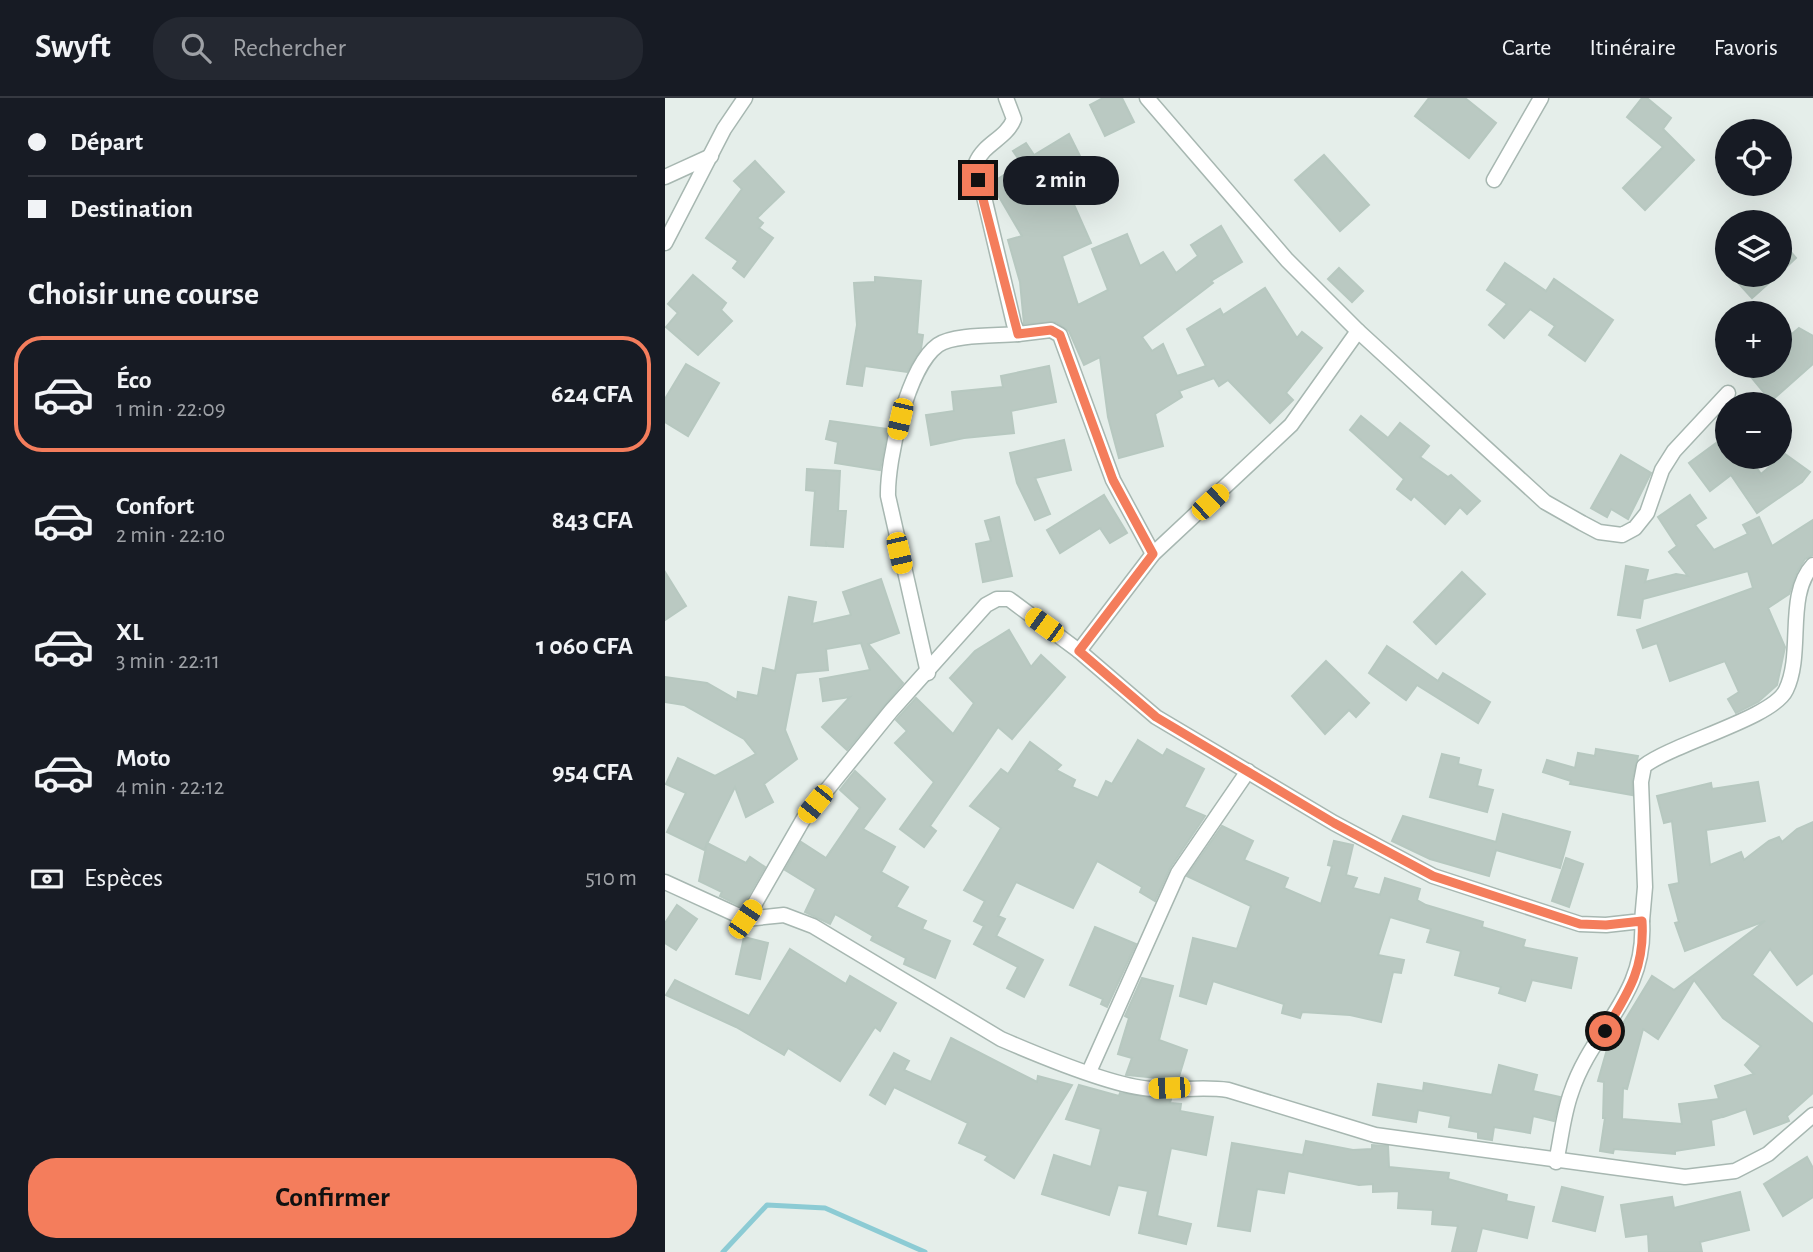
<!DOCTYPE html>
<html lang="fr">
<head>
<meta charset="utf-8">
<style>
  :root { --surface:#171b24; --page:#242831; --text:#f1f3f6; --muted:#9ea1a6; --line:#363941; --accent:#f47d5c }
  body { margin:0; font-family:"Alegreya Sans",sans-serif; background:var(--page); color:var(--text); height:100vh; display:flex; flex-direction:column; font-size:26px; white-space:nowrap }
  * { box-sizing:border-box; margin:0 }
  p { font-size:23px; color:var(--muted) }
  .icon { flex:none; width:38px; height:38px; fill:none; stroke:currentColor; stroke-width:2; stroke-linecap:round; stroke-linejoin:round }
  .map { position:relative; flex:1; overflow:hidden }
  .side { display:flex; flex-direction:column; background:var(--surface); width:665px }
  .side>* { flex:none }
  .hud { display:grid; align-content:center; height:154px; padding:0 28px; background:var(--surface) }
  .buttons { position:absolute; left:1050px; top:21px; display:grid; gap:14px }
  .buttons a { display:grid; place-items:center; width:77px; height:77px; border-radius:50%; background:var(--surface); box-shadow:0 7px 28px #0002; font-size:35px }
  .end { position:absolute; width:32px; height:32px; margin:-16px; border:9px solid #f47d5c; background:#111; box-shadow:0 0 0 4px #111 }
  .from { border-radius:50% }
  .bubble { position:absolute; height:49px; border-radius:24px; background:var(--surface); box-shadow:0 7px 28px #0002; font-size:23px; font-weight:700; line-height:49px; text-align:center }
  .car { position:absolute; width:21px; height:42px; margin:-21px -10px; border-radius:9px; box-shadow:0 0 5px 2px #0007; background:linear-gradient(#f5c518 24%,#345 0 40%,#f5c518 0 76%,#345 0 86%,#f5c518 0) }
  .hud b { display:flex; align-items:center; gap:24px; height:66px; font-size:26px }
  .hud b+b { border-top:2px solid var(--line) }
  .hud i { width:18px; height:18px; background:var(--text) }
  ul { padding:0; list-style:none }
  li { display:flex; align-items:center; gap:21px; height:116px; margin:0 14px 10px; padding:0 14px; border:4px solid transparent; border-radius:28px }
  li div { flex:1 }
  li b { display:block; font-size:26px }
  li em { font-style:normal; font-weight:700 }
  li.active { border-color:var(--accent) }
  li>.icon { width:63px; height:63px; stroke-width:1.5 }
  h2 { padding:0 28px; font-size:32px; line-height:84px }
  .pay { display:flex; align-items:center; gap:18px; height:77px; padding:0 28px; font-size:26px }
  .pay p { margin-inline-start:auto }
  .button { display:flex; gap:14px; margin-top:auto; padding:14px 28px }
  .button a { flex:1; height:80px; border-radius:28px; background:var(--accent); color:#111; font-size:28px; font-weight:700; line-height:80px; text-align:center }
  header { display:flex; align-items:center; gap:42px; box-sizing:border-box; height:98px; padding:0 35px; background:var(--surface); border-bottom:2px solid var(--line) }
  header strong { font-size:33px }
  nav { display:flex; gap:38px; margin-inline-start:auto; font-size:24px }
  .search { width:490px; height:63px; background:var(--page); display:flex; align-items:center; gap:18px; box-sizing:border-box; padding:0 24px; border-radius:28px; color:var(--muted); font-size:26px }
  main { display:flex; flex:1; min-height:0 }
  .map>svg:first-child { display:block }
</style>
</head>
<body>
<header>
<strong>Swyft</strong>
<div class="search"><svg class="icon" aria-label="search" viewBox="0 0 24 24"><circle cx="10" cy="10" r="6"/><path d="M15 15l6 6"/></svg>Rechercher</div>
<nav><a>Carte</a><a>Itinéraire</a><a>Favoris</a></nav>
</header>
<main>
<section class="side">
<div class="hud">
<b><i class="from"></i>Départ</b>
<b><i></i>Destination</b>
</div>
<h2>Choisir une course</h2>
<ul>
<li class="active"><svg class="icon" aria-label="car" viewBox="0 0 24 24"><path d="M5 17H2v-5l4-1 3-4h7l3 4 3 1v5h-3M9 17h6M6 11h13"/><circle cx="7" cy="17" r="2"/><circle cx="17" cy="17" r="2"/></svg><div><b>Éco</b><p>1 min · 22:09</p></div><em>624 CFA</em></li>
<li><svg class="icon" aria-label="car" viewBox="0 0 24 24"><path d="M5 17H2v-5l4-1 3-4h7l3 4 3 1v5h-3M9 17h6M6 11h13"/><circle cx="7" cy="17" r="2"/><circle cx="17" cy="17" r="2"/></svg><div><b>Confort</b><p>2 min · 22:10</p></div><em>843 CFA</em></li>
<li><svg class="icon" aria-label="car" viewBox="0 0 24 24"><path d="M5 17H2v-5l4-1 3-4h7l3 4 3 1v5h-3M9 17h6M6 11h13"/><circle cx="7" cy="17" r="2"/><circle cx="17" cy="17" r="2"/></svg><div><b>XL</b><p>3 min · 22:11</p></div><em>1 060 CFA</em></li>
<li><svg class="icon" aria-label="car" viewBox="0 0 24 24"><path d="M5 17H2v-5l4-1 3-4h7l3 4 3 1v5h-3M9 17h6M6 11h13"/><circle cx="7" cy="17" r="2"/><circle cx="17" cy="17" r="2"/></svg><div><b>Moto</b><p>4 min · 22:12</p></div><em>954 CFA</em></li>
</ul>
<div class="pay"><svg class="icon" aria-label="cash" viewBox="0 0 24 24"><path d="M3 7h18v10H3z"/><circle cx="12" cy="12" r="2"/></svg>Espèces<p>510 m</p></div>
<div class="button"><a>Confirmer</a></div>
</section>
<div class="map">
<svg width="1148" height="1154" viewBox="0 0 1148 1154">
  <rect width="100%" height="100%" fill="#e5eeea"/>
  <g fill="none" stroke-linecap="round" stroke-linejoin="round">
    <!-- stream -->
    <path stroke="#8ccbd4" stroke-width="5" d="M58,1154L102,1107L160,1110L260,1154"/>
  </g>
  <!-- building -->
  <g fill="#bac9c2" stroke="#b7c8c0" stroke-width="2" fill-rule="evenodd">
    <path d="M438,0H457L469,24L440,38L425,7Z"/>
    <path d="M764,0H800L831,25L804,60L750,18Z"/>
    <path d="M977,0H982L1006,20L998,31L1029,62L980,112L958,90L998,49L962,19Z"/>
    <path d="M404,36L430,88L406,100L426,145L397,158L413,207L443,192L427,151L462,136L475,168L498,154L511,175L533,158L526,147L556,128L577,164L546,183L548,185L477,239L487,253L498,246L512,278L541,268L522,231L555,211L558,217L600,190L632,240L637,234L657,250L621,295L628,302L605,325L563,282L554,288L549,280L514,293L517,299L490,316L498,348L454,360L443,319L435,259L419,267L404,233L391,224L359,226L355,184L343,142L357,138L326,85L357,66L348,53L361,45L369,57Z"/>
    <path d="M659,57L704,107L675,133L630,82Z"/>
    <path d="M90,63L119,94L92,120L98,125L94,130L108,140L79,179L68,170L73,163L41,140L77,91L69,83Z"/>
    <path d="M1115,141L1131,160L1115,175Z"/>
    <path d="M840,165L881,193L889,181L948,222L920,263L884,237L890,228L865,211L839,240L824,227L842,206L822,192Z"/>
    <path d="M674,170L698,193L687,204L663,181Z"/>
    <path d="M28,177L61,205L56,212L67,223L33,257L1,229L13,215L3,206Z"/>
    <path d="M1066,177H1113L1087,200Z"/>
    <path d="M210,179L256,183L252,236L258,237L256,251L242,274L200,268L197,288L182,286L192,227L189,185L210,184Z"/>
    <path d="M1134,230L1148,238V266L1106,303L1077,268H1115V246Z"/>
    <path d="M21,266L54,285L23,338L0,324V301Z"/>
    <path d="M384,268L391,304L346,313L349,335L299,340L266,347L261,317L289,313L287,294L338,289L336,278Z"/>
    <path d="M696,318L723,340L735,325L764,348L755,359L783,379L786,377L815,403L802,416L795,409L780,426L749,398L746,402L732,391L739,381L685,332Z"/>
    <path d="M165,323L223,331L215,372L170,365L173,344L161,341Z"/>
    <path d="M1062,337V359H1084L1096,376L1120,356L1145,374L1137,384L1092,415L1066,377L1045,393L1024,365Z"/>
    <path d="M399,342L406,372L370,380L385,416L370,422L352,385L345,355Z"/>
    <path d="M956,357L986,375L963,421L946,411L942,419L926,410Z"/>
    <path d="M142,371L175,373L173,413H181L178,449L163,448L161,445V448L146,447L150,393L141,392Z"/>
    <path d="M439,397L462,435L445,445L435,430L395,455L382,432Z"/>
    <path d="M1025,397L1041,420L1030,427L1049,452L1083,436L1078,427L1094,419L1107,448L1148,422V457L1140,461L1132,474L1124,496L1103,510L1120,549L1112,587L1093,604L1071,615L1063,601L1074,594L1060,563L1005,583L992,545L978,550L972,532L1088,490L1083,473L978,501L975,520L953,517L961,468L983,472L980,484L1011,476L1023,478L1004,454L1012,448L993,419Z"/>
    <path d="M334,419L347,478L318,484L311,446L326,443L320,423Z"/>
    <path d="M0,474L21,508L0,522Z"/>
    <path d="M797,474L820,496L771,546L749,524Z"/>
    <path d="M216,481L234,535L203,546L238,585L182,652L157,629L185,599L158,603L155,581L205,572L196,545L161,551L163,572L131,575L120,632L132,661L99,686L108,704L81,719L70,689L39,752L2,734L21,695L1,686L13,660L50,678L91,656L79,641L19,607L0,604V579L42,585L72,602L73,594L93,598L98,570L110,573L124,499L151,504L147,526L186,517L178,494Z"/>
    <path d="M344,532L366,569L376,557L400,579L347,641L333,629L265,728L271,733L259,749L235,731L269,684L230,645L242,633L231,622L251,600L288,636L309,605L285,580L310,553Z"/>
    <path d="M722,548L773,583L778,575L825,604L813,625L752,587L741,602L704,575Z"/>
    <path d="M661,563L704,605L691,619L684,612L660,636L627,598Z"/>
    <path d="M473,642L498,658L502,651L539,671L519,709L540,718L505,770L490,803L475,794L477,789L432,763L408,810L351,784L333,818L340,821L331,838L378,862L359,899L342,890L353,869L309,846L319,828L309,823L320,803L299,792L336,730L305,708L336,671L343,676L365,644L396,667L391,672L410,682L407,689L433,700L441,683L447,686Z"/>
    <path d="M931,651L973,658L967,682V697L905,686L906,683L878,674L882,662L910,670L913,655L930,658Z"/>
    <path d="M777,656L794,660L793,666L816,672L812,688L828,692L822,714L765,699Z"/>
    <path d="M190,673L220,701L198,731L230,749L216,774L243,789L231,809L261,823L257,831L285,843L270,880L239,866L241,860L206,842L208,838L170,816L165,826L140,814L151,791L120,772L136,744L161,760L195,710L175,692Z"/>
    <path d="M1093,684L1100,723L1041,732L1045,767L1076,754L1079,762L1104,743L1114,739L1117,744L1132,731L1148,724V875L1132,887L1105,851L1087,877L1148,926V995L1122,1018L1124,1023L1089,1036L1081,1011L1058,1019L1056,1016L1057,1019L1046,1022L1049,1047L1010,1053V1056L949,1051L948,1055L935,1053L940,1020H938L939,984L933,983L945,941L951,937L987,878L1009,892L1100,823L1020,853L1010,825L1014,824L1004,787L1014,785L1007,723L999,725L992,698L1046,685L1047,691ZM1029,882L1058,920L1096,948L1080,967L1089,976L1050,988L1054,1001L1014,1006L1017,1026L957,1021L958,990L962,991L978,931L993,941Z"/>
    <path d="M838,716L905,734L895,770L831,752L824,778L765,761L727,743L738,718L831,744Z"/>
    <path d="M557,728L588,743L579,762L623,780L619,790L656,806L667,768L663,767L669,743L688,747L681,777L692,780L688,790L715,797L720,780L755,791L752,802L761,807L818,824L817,829L860,842L858,849L912,860L906,890L867,882L860,903L834,895L836,889L790,877L796,853L762,844L766,831L725,819L713,857L739,862L736,875L728,874L716,924L685,917L637,914L635,920L617,915L619,906L548,883L541,906L515,898L528,840L572,851L586,808L522,778Z"/>
    <path d="M42,745L81,765L85,759L100,769L77,809L55,798L57,794L34,783Z"/>
    <path d="M901,760L918,766L904,809L887,803Z"/>
    <path d="M12,807L32,821L11,852L0,845V825Z"/>
    <path d="M430,829L471,846L442,909L436,906L438,901L405,887Z"/>
    <path d="M79,839L103,845L95,881L71,876Z"/>
    <path d="M125,851L181,886L185,878L231,905L215,933L210,929L175,983L123,950L119,957L71,929L1,897L10,882L84,918Z"/>
    <path d="M477,880L508,888L494,942L522,952L513,982L461,977L467,960L453,956L464,920L460,918Z"/>
    <path d="M286,940L372,984L373,978L407,987L349,1080L320,1062L323,1058L294,1045L303,1025L229,989L220,1006L205,997L229,955L244,963L239,972L266,984Z"/>
    <path d="M834,967L872,977L868,993L895,999L889,1023L868,1018L865,1035L829,1029L827,1042L813,1040V1034L784,1029L786,1018L753,1012L751,1024L708,1017L713,986L758,993L759,985L827,997Z"/>
    <path d="M414,987L454,998L455,995L506,1001L505,1005L516,1006L515,1013L548,1019L541,1057L506,1050L492,1118L526,1126L521,1146L474,1135L483,1093L453,1087L444,1117L377,1096L389,1057L426,1069L436,1031L401,1021Z"/>
    <path d="M641,1043L688,1052L707,1051V1047L723,1048L724,1069L784,1075L783,1081L842,1097L841,1103L869,1109L862,1140L817,1130L811,1154H787L793,1128L767,1126L768,1112L733,1110L734,1093L708,1094V1086L694,1087L623,1073L619,1095L592,1091L585,1133L553,1128L567,1045L638,1057Z"/>
    <path d="M1142,1059L1148,1070V1099L1118,1118L1099,1086Z"/>
    <path d="M897,1089L938,1099L930,1133L888,1123Z"/>
    <path d="M1075,1094L1084,1132L1035,1144L1037,1154H984L983,1136L961,1139L956,1107L1007,1099L1009,1110Z"/>
  </g>
  <g fill="none" stroke-linecap="round" stroke-linejoin="round">
    <!-- street casing -->
    <g stroke="#a7b7b1" stroke-width="17">
      <g id="street">
        <path d="M341,0L349,21C341,41 319,45 311,65L349,226L353,236L386,232L395,237L448,382L488,456"/>
        <path d="M482,0L622,162L693,233L880,404L917,425L934,434L957,437L970,430L982,415L997,372L1009,353L1063,295"/>
        <path d="M0,79L46,58"/>
        <path d="M829,82L876,0"/>
        <path d="M0,145L59,31L80,0"/>
        <path d="M414,553L488,456L626,327L693,233"/>
        <path d="M263,575L223,398C222,363 242,269 273,247C289,236 333,238 353,236"/>
        <path d="M0,784L81,821L119,817L148,828L336,941C373,957 449,989 487,991C513,993 537,988 563,992L710,1037L1020,1079L1070,1073L1103,1056L1148,1017"/>
        <path d="M81,821L139,720L226,613L321,507L332,501H344L414,553L491,619L669,725L768,778L915,826L941,827L977,823L980,789L976,684L979,668C1009,645 1108,620 1121,592C1139,555 1120,497 1148,467"/>
        <path d="M424,974L513,775L583,673"/>
        <path d="M891,1064C896,1042 898,1017 906,995C927,930 982,899 977,823"/>
      </g>
    </g>
    <!-- street -->
    <use href="#street" stroke="#fff" stroke-width="14"/>
  </g>
  <g fill="none" stroke-linecap="round" stroke-linejoin="round">
    <!-- route -->
    <path stroke="#f47d5c" stroke-width="9" d="M313,82L353,236L386,232L395,237L448,382L488,456L414,553L491,619L669,725L768,778L915,826L941,827L977,823C980,870 963,895 940,933"/>
  </g>
</svg>
<div class="buttons">
<a><svg class="icon" aria-label="locate" viewBox="0 0 24 24"><circle cx="12" cy="12" r="6"/><path d="M12 2v4M12 18v4M2 12h4M18 12h4"/></svg></a>
<a><svg class="icon" aria-label="layers" viewBox="0 0 24 24"><path d="M12 4l9 5-9 5-9-5zM3 14l9 5 9-5"/></svg></a>
<a>+</a>
<a>−</a>
</div>
<i class="end from" style="left:940px;top:933px"></i>
<i class="end" style="left:313px;top:82px"></i>
<div class="bubble" style="left:338px;top:58px;width:116px">2 min</div>
<i class="car" style="left:235px;top:321px;rotate:193deg"></i>
<i class="car" style="left:545px;top:404px;rotate:47deg"></i>
<i class="car" style="left:234px;top:455px;rotate:167deg"></i>
<i class="car" style="left:379px;top:527px;rotate:306deg"></i>
<i class="car" style="left:150px;top:706px;rotate:219deg"></i>
<i class="car" style="left:80px;top:821px;rotate:34deg"></i>
<i class="car" style="left:504px;top:990px;rotate:268deg"></i>
</div>
</main>
</body>
</html>
